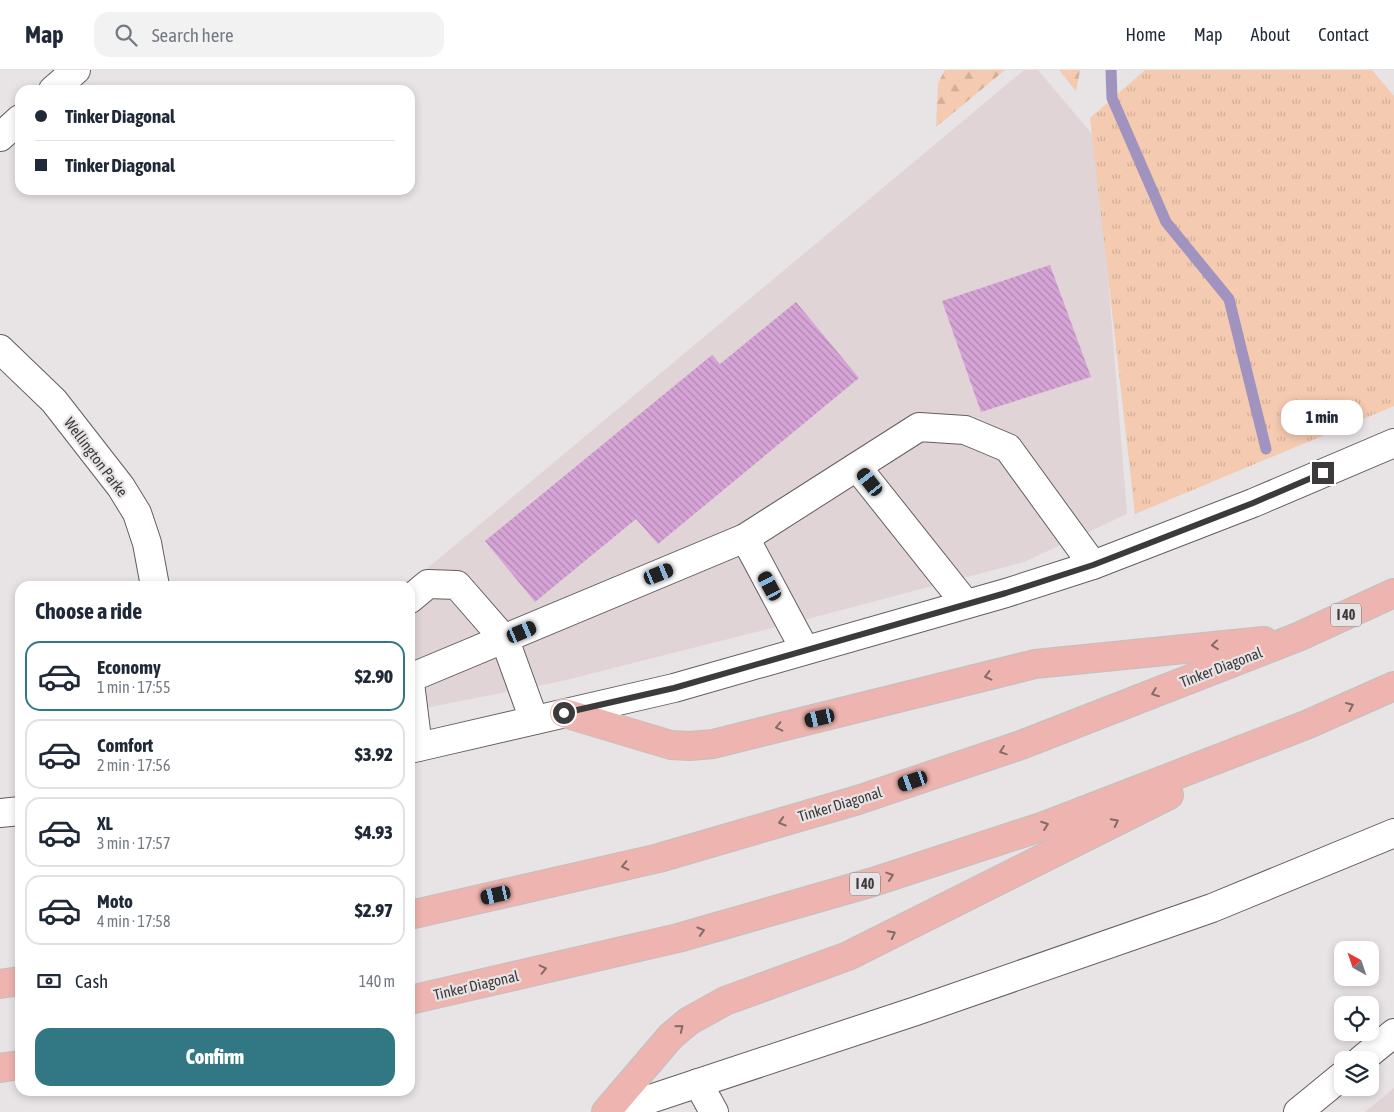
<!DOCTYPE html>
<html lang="en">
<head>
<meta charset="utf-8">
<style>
  :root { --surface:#fff; --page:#f2f2f3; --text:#1f2937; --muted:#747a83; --line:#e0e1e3; --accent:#327884 }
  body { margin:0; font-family:"Asap Condensed",sans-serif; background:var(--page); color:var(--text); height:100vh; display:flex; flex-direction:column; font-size:19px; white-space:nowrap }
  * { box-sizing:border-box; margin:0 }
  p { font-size:16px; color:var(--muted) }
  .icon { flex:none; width:28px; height:28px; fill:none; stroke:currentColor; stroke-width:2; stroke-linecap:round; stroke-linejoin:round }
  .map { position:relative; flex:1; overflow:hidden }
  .side { position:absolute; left:15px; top:511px; width:400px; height:515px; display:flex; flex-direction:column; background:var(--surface); border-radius:15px; box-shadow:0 2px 8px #0003 }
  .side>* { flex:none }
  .hud { position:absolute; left:15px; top:15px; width:400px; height:110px; border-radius:15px; box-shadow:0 2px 8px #0003; display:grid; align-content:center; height:110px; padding:0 20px; background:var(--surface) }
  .needle { width:32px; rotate:320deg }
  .tools { position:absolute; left:1334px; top:871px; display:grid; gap:10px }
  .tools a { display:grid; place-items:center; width:45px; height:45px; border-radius:10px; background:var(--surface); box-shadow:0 2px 8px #0003; font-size:25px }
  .end { position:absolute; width:22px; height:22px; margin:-11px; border:6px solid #3c3a3a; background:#fff; box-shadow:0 0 0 2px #fff }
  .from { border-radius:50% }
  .bubble { position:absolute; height:35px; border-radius:15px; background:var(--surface); box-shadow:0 2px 8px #0003; font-size:16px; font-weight:800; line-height:35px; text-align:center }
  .car { position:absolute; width:15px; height:30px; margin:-15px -8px; border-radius:6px; box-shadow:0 0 4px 1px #0007; background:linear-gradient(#222 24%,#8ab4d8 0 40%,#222 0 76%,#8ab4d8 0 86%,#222 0) }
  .hud b { display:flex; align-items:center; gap:18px; height:48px; font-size:19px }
  .hud b+b { border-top:1px solid var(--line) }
  .hud i { width:12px; height:12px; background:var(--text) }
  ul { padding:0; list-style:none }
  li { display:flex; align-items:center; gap:15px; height:70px; margin:0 10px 8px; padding:0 10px; border:2px solid var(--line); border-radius:15px }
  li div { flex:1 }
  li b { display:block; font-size:19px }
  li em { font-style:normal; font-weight:800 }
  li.selected { border-color:var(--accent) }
  li>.icon { width:45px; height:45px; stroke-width:1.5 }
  h2 { padding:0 20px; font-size:22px; line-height:60px }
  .pay { display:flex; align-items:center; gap:12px; height:55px; padding:0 20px; font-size:19px }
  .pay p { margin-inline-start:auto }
  .button { display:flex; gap:10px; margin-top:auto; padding:10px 20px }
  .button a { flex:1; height:58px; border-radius:15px; background:var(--accent); color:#fff; font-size:20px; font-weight:800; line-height:58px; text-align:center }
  header { display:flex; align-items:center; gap:30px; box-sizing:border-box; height:70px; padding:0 25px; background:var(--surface); border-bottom:1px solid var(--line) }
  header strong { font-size:24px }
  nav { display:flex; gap:28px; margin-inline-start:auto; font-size:18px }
  .search { width:350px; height:45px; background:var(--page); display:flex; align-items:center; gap:12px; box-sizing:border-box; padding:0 18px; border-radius:15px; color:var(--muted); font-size:19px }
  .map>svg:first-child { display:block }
</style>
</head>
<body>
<header>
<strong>Map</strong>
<div class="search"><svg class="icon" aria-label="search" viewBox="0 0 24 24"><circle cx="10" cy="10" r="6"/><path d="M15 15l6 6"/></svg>Search here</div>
<nav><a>Home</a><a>Map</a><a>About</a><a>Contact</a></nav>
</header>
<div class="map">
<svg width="1394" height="1042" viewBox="0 0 1394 1042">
  <defs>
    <pattern id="grass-tufts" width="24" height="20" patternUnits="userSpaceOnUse" patternTransform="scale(1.25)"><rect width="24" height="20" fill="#f4cab0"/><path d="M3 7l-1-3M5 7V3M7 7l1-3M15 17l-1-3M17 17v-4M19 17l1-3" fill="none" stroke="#d2ae98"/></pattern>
    <pattern id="forest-firs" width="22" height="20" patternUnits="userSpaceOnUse" patternTransform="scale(1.25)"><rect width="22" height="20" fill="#f4cab0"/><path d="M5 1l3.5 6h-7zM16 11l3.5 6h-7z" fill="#d2ae98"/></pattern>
    <pattern id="building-back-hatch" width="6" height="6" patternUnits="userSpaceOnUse" patternTransform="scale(1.25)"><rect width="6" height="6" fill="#d7a4d7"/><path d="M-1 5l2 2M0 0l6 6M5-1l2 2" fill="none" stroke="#b087af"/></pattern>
  </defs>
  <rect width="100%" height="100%" fill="#e8e3e5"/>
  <!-- built -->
  <g fill="#e0d4d7">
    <path d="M1024,0H1038L1097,70L1127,444L1024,492L811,548L562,611L410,641V516H406Z"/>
    <path d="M1394,1018V1042H1365Z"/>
  </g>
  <!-- grass -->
  <path fill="url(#grass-tufts)" d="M1145,0H1372L1394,26V336L1135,444L1090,48Z"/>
  <!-- forest -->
  <g fill="url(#forest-firs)">
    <path d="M945,0H1005L936,57L938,13Z"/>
    <path d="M1059,0H1080L1076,21Z"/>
  </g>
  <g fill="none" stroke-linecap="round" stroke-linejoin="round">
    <!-- stream -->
    <path stroke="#a093c0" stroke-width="11" d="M1111,0L1112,28L1166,152L1229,229L1266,379"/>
  </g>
  <!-- building -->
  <g fill="url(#building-back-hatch)">
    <path d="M1050,195L1091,307L981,342L942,231Z"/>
    <path d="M796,232L859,308L658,474L636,449L535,532L485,471L712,285L720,294Z"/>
  </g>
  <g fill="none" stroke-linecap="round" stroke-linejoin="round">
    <!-- minor casing -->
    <g stroke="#625e5f" stroke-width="30">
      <g id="minor">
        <path d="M53,20L76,0"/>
        <path d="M0,67L20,49"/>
        <path d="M0,279L54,331L121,417L137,443L147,473L155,516"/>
        <path d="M857,397L966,534"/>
        <path d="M745,468L805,580"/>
        <path d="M410,529L428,514L457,515L505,570L534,650"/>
        <path d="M410,608L745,468L919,357L965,360L1008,378L1093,495"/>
        <path d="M410,613L418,677"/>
        <path d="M410,679L674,618L1006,523L1093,495L1253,433L1394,373"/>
        <path d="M0,743L20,741"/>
        <path d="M1361,990L1394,963"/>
        <path d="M698,1013L714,1042"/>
        <path d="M611,1042L916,941L1212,838L1394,763"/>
        <path d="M1298,1042L1342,1006"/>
      </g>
    </g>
    <!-- highway casing -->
    <g stroke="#c1c0c0" stroke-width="30">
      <g id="highway">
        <path d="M564,643L671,675L690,676L713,674L1035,594L1264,571"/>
        <path d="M410,845L659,788L858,730L1021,675L1298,567L1394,523"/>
        <path d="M0,914L20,911"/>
        <path d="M410,930L678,868L873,812L1044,756L1306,655L1394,616"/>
        <path d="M0,998L20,995"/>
        <path d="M606,1042L671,966L689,951L725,931L848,886L1169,725"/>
      </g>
    </g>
    <!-- minor -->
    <use href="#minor" stroke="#fff" stroke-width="28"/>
    <!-- highway -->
    <use href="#highway" stroke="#eeb4af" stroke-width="28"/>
  </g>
  <!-- one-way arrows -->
  <defs><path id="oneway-chevron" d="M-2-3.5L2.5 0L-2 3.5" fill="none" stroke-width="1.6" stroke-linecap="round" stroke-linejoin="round" transform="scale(1.25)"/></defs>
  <g stroke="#836b69">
    <use href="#oneway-chevron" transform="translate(1215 575) rotate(174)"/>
    <use href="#oneway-chevron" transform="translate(988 606) rotate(166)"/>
    <use href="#oneway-chevron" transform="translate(1155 623) rotate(159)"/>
    <use href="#oneway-chevron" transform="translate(1350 636) rotate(-24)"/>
    <use href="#oneway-chevron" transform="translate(779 657) rotate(167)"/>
    <use href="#oneway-chevron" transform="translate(1003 681) rotate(161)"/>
    <use href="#oneway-chevron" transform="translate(782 752) rotate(164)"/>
    <use href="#oneway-chevron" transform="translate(1115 752) rotate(-27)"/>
    <use href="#oneway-chevron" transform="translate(1045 755) rotate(-20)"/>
    <use href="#oneway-chevron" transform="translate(625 796) rotate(167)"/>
    <use href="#oneway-chevron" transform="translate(890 806) rotate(-18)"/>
    <use href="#oneway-chevron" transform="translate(701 861) rotate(-16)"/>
    <use href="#oneway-chevron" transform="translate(892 864) rotate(-27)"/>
    <use href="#oneway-chevron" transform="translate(543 899) rotate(-13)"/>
    <use href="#oneway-chevron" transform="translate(680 958) rotate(-39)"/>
  </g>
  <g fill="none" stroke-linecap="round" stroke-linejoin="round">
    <!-- route -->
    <path stroke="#3c3a3a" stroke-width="6" d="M564,643L674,618L1006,523L1093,495L1253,433L1323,403"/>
  </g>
  <g text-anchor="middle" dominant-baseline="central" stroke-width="4.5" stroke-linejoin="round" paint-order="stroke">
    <!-- shield labels -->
    <g fill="#e8e3e5" stroke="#706d6d" stroke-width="1">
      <rect x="1331" y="533.5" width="30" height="23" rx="4"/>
      <rect x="850" y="802.5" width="30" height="23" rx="4"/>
    </g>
    <g font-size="14" font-weight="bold" fill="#3c3a3a">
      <text x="1346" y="545">I 40</text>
      <text x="865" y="814">I 40</text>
    </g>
    <!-- street labels -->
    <g font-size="15" fill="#3c3a3a" stroke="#e8e3e5">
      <text transform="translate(96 387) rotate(53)">Wellington Parke</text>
      <text transform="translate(1221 597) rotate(-21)">Tinker Diagonal</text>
      <text transform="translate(840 734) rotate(-17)">Tinker Diagonal</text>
      <text transform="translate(476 915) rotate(-13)">Tinker Diagonal</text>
    </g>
  </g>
</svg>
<div class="tools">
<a><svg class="needle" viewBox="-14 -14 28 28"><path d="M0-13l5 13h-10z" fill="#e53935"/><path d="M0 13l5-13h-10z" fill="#747a83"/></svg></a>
<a><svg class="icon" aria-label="locate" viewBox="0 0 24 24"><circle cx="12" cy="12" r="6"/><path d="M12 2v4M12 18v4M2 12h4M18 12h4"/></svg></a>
<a><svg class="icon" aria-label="layers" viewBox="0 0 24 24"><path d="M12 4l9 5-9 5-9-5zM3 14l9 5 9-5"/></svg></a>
</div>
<i class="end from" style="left:564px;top:643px"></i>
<i class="end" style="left:1323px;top:403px"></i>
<div class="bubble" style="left:1281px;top:330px;width:82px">1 min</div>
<i class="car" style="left:870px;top:412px;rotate:322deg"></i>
<i class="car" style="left:659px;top:504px;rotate:68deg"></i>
<i class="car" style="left:770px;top:516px;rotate:332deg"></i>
<i class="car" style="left:522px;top:562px;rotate:67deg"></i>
<i class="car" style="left:820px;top:648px;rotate:257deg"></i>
<i class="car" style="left:913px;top:711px;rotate:251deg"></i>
<i class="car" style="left:496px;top:825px;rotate:257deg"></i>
<div class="hud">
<b><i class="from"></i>Tinker Diagonal</b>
<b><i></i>Tinker Diagonal</b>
</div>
<section class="side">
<h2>Choose a ride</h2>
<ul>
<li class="selected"><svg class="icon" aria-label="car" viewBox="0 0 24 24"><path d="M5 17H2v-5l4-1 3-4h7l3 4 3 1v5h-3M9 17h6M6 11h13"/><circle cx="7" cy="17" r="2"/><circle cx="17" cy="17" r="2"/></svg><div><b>Economy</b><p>1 min · 17:55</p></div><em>$2.90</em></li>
<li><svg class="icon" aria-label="car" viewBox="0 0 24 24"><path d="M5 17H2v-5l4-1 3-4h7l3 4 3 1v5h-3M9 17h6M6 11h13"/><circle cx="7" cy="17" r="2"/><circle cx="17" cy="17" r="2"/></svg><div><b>Comfort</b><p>2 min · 17:56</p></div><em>$3.92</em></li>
<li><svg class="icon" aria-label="car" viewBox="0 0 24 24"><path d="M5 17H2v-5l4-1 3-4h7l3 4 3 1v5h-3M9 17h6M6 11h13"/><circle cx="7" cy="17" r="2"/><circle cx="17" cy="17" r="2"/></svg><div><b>XL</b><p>3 min · 17:57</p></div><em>$4.93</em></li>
<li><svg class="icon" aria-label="car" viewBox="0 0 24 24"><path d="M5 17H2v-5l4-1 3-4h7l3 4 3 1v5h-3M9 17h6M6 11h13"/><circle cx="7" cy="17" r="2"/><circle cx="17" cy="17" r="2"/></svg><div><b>Moto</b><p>4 min · 17:58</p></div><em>$2.97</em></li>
</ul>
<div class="pay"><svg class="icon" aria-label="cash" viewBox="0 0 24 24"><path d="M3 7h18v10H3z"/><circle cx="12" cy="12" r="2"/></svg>Cash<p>140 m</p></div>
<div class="button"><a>Confirm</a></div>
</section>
</div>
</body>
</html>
